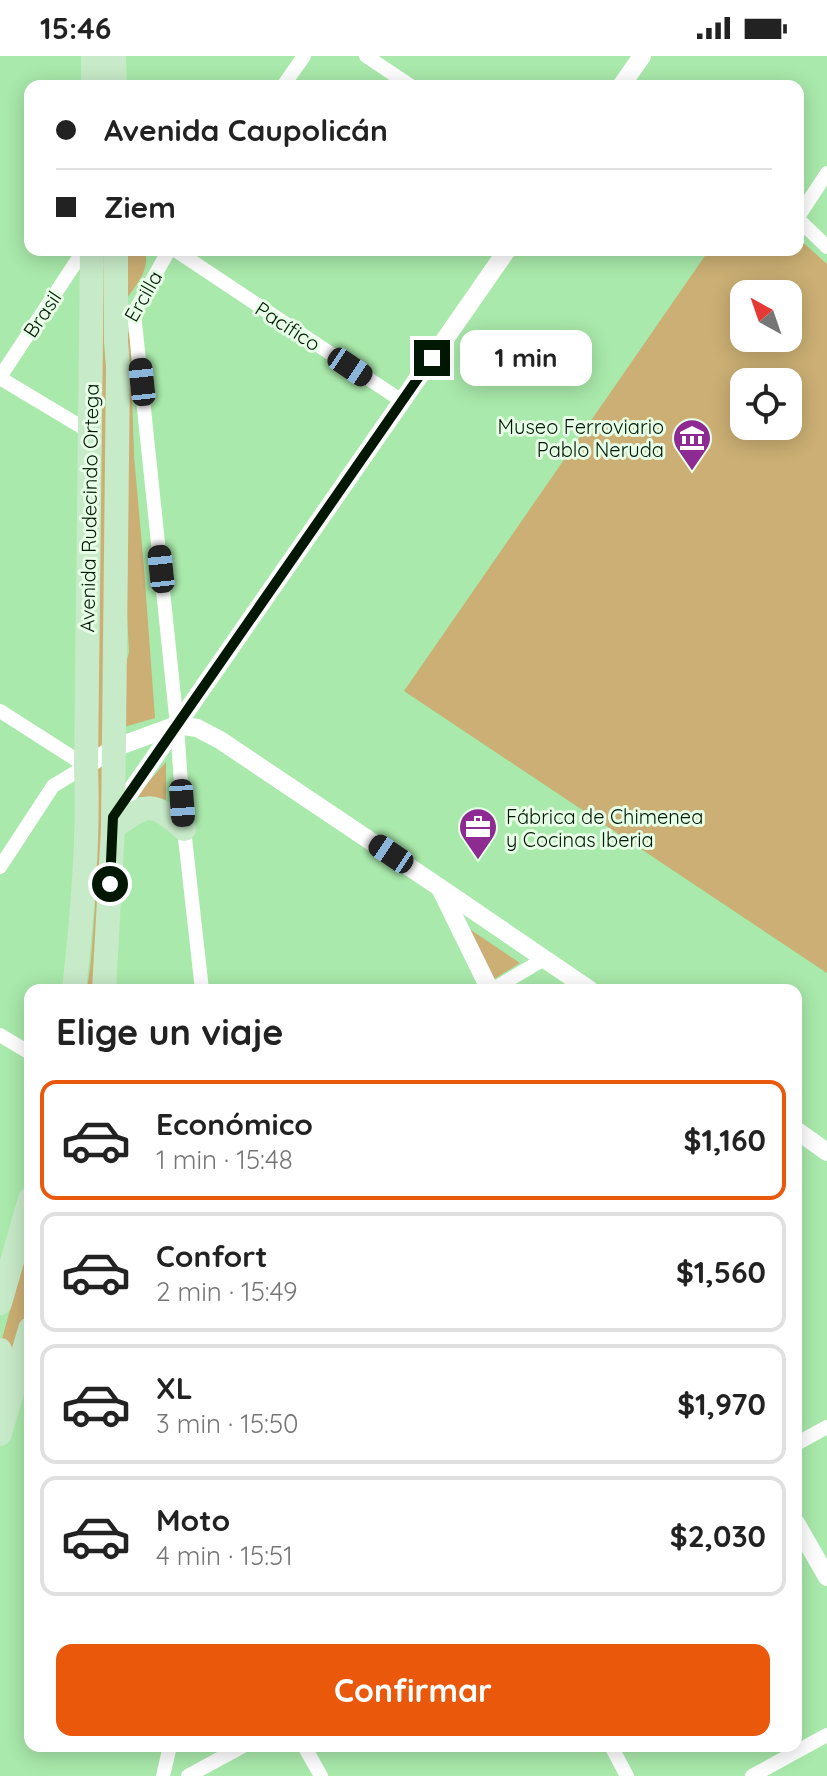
<!DOCTYPE html>
<html lang="es">
<head>
<meta charset="utf-8">
<style>
  :root { --surface:#fff; --page:#f2f2f2; --text:#222; --muted:#767676; --line:#e0e0e0; --accent:#ea580c }
  body { margin:0; font-family:Quicksand,sans-serif; background:var(--page); color:var(--text); height:100vh; display:flex; flex-direction:column; font-size:30px; white-space:nowrap }
  * { box-sizing:border-box; margin:0 }
  p { font-size:26px; color:var(--muted) }
  .icon { flex:none; width:44px; height:44px; fill:none; stroke:currentColor; stroke-width:2; stroke-linecap:round; stroke-linejoin:round }
  .map { position:relative; flex:1; overflow:hidden }
  .side { position:absolute; left:24px; top:928px; width:778px; height:768px; display:flex; flex-direction:column; background:var(--surface); border-radius:16px; box-shadow:0 4px 20px #0003 }
  .side>* { flex:none }
  .guide { position:absolute; left:24px; top:24px; width:780px; height:176px; border-radius:16px; box-shadow:0 4px 20px #0003; display:grid; align-content:center; height:176px; padding:0 32px; background:var(--surface) }
  .needle { width:52px; rotate:320deg }
  .fabs { position:absolute; left:730px; top:224px; display:grid; gap:16px }
  .fabs a { display:grid; place-items:center; width:72px; height:72px; border-radius:16px; background:var(--surface); box-shadow:0 4px 20px #0003; font-size:40px }
  .end { position:absolute; width:36px; height:36px; margin:-18px; border:10px solid #021804; background:#fff; box-shadow:0 0 0 4px #fff }
  .from { border-radius:50% }
  .bubble { position:absolute; height:56px; border-radius:16px; background:var(--surface); box-shadow:0 4px 20px #0003; font-size:26px; font-weight:700; line-height:56px; text-align:center }
  .car { position:absolute; width:24px; height:48px; margin:-24px -12px; border-radius:10px; box-shadow:0 0 6px 2px #0007; background:linear-gradient(#222 24%,#8ab4d8 0 40%,#222 0 76%,#8ab4d8 0 86%,#222 0) }
  .guide b { display:flex; align-items:center; gap:28px; height:76px; font-size:30px }
  .guide b+b { border-top:2px solid var(--line) }
  .guide i { width:20px; height:20px; background:var(--text) }
  ul { padding:0; list-style:none }
  li { display:flex; align-items:center; gap:24px; height:120px; margin:0 16px 12px; padding:0 16px; border:4px solid var(--line); border-radius:16px }
  li div { flex:1 }
  li b { display:block; font-size:30px }
  li em { font-style:normal; font-weight:700 }
  li.current { border-color:var(--accent) }
  li>.icon { width:72px; height:72px; stroke-width:1.5 }
  h2 { padding:0 32px; font-size:36px; line-height:96px }
  .action { display:flex; gap:16px; margin-top:auto; padding:16px 32px }
  .action a { flex:1; height:92px; border-radius:16px; background:var(--accent); color:#fff; font-size:32px; font-weight:700; line-height:92px; text-align:center }
  .status { display:flex; justify-content:space-between; align-items:center; height:56px; padding:0 40px; background:var(--surface); direction:ltr }
  .status svg { height:22px; fill:currentColor }
  .map>svg:first-child { display:block }
</style>
</head>
<body>
<div class="status"><b>15:46</b><svg viewBox="0 0 49 12"><path d="M0 12V9h3v3zM5 12V6h3v6zM10 12V3h3v9zM15 12V0h3v12zM26 1h20v11H26zM47 4h2v5h-2z"/></svg></div>
<div class="map">
<svg width="827" height="1720" viewBox="0 0 827 1720">
  <rect width="100%" height="100%" fill="#a9e9ab"/>
  <!-- green -->
  <g fill="#cbaf74" fill-rule="evenodd">
    <path d="M798,182L827,208V917L404,635L709,194H798ZM744,238H788V282H744ZM744,326H788V370H744Z"/>
    <path d="M101,194H108L105,763L97,934H87L91,903L95,850Z"/>
    <path d="M122,194H144C153,213 132,234 122,249Z"/>
    <path d="M130,274L134,400L144,512L155,662L124,671V615L129,596L125,517L121,288Z"/>
    <path d="M166,706V749L151,741H135Z"/>
    <path d="M465,870L520,907L494,923Z"/>
    <path d="M30,1182V1247L0,1349V1290Z"/>
  </g>
  <g fill="none" stroke-linecap="round" stroke-linejoin="round">
    <!-- minor -->
    <g stroke="#fff" stroke-width="14">
      <path d="M366,0L411,30"/>
      <path d="M283,30L304,0"/>
      <path d="M798,161L827,117"/>
      <path d="M798,163L827,191"/>
      <path d="M175,194L402,345"/>
      <path d="M134,257L177,669L184,773L202,934"/>
      <path d="M131,262L169,194"/>
      <path d="M0,321L84,194"/>
      <path d="M0,322L90,376"/>
      <path d="M0,655L86,710L53,730L0,811"/>
      <path d="M492,934L544,903"/>
      <path d="M0,979L30,997"/>
      <path d="M796,1388L827,1371"/>
      <path d="M304,1690L321,1720"/>
      <path d="M611,1690L627,1720"/>
      <path d="M163,1720L170,1690"/>
      <path d="M188,1720L243,1690"/>
      <path d="M752,1720L827,1679"/>
    </g>
    <!-- tertiary -->
    <g stroke="#fff" stroke-width="18">
      <path d="M621,30L642,0"/>
      <path d="M86,710L114,692L177,669L197,672L220,684L439,831L590,934"/>
      <path d="M113,761L507,194"/>
      <path d="M440,832L490,934"/>
      <path d="M796,1074L827,1096"/>
      <path d="M796,1467L827,1521"/>
    </g>
    <!-- primary -->
    <g stroke="#c7eac8" stroke-width="24">
      <path d="M114,0L115,30"/>
      <path d="M93,30V0"/>
      <path d="M113,772C147,747 152,744 184,773"/>
      <path d="M74,934C82,859 89,785 86,710L92,194"/>
      <path d="M104,934L113,772L118,311L116,286V194"/>
      <path d="M0,1247L30,1143"/>
      <path d="M0,1294L10,1317V1332"/>
      <path d="M0,1378L30,1273"/>
    </g>
  </g>
  <g fill="none" stroke-linecap="round" stroke-linejoin="round">
    <!-- route -->
    <path stroke="#021804" stroke-width="10" d="M110,828L113,761L432,302"/>
  </g>
  <!-- icons -->
  <defs>
    <g id="museum-pin" transform="scale(2)"><path d="M0 17L-7.5 6A9.5 9.5 0 1 1 7.5 6Z" fill="#8d2b93" stroke="#e6ffe6"/><path d="M0-6L6-3V-2H-6V-3ZM-5-1h2V3h-2ZM-1-1h2V3h-2ZM3-1h2V3H3ZM-6 4H6V6H-6Z" fill="#fff"/></g>
    <g id="office-pin" transform="scale(2)"><path d="M0 17L-7.5 6A9.5 9.5 0 1 1 7.5 6Z" fill="#8d2b93" stroke="#e6ffe6"/><path d="M-6-3h4V-5.5h4V-3h4V5H-6ZM-1-4.5V-3h2v-1.5ZM-6 0V1H6V0Z" fill="#fff"/></g>
  </defs>
  <g fill-rule="evenodd">
    <use href="#museum-pin" x="692" y="382"/>
    <use href="#office-pin" x="478" y="771"/>
  </g>
  <g text-anchor="middle" dominant-baseline="central" stroke-width="6" stroke-linejoin="round" paint-order="stroke">
    <!-- street labels -->
    <g font-size="20" fill="#021804" stroke="#e6ffe6">
      <text transform="translate(143 240) rotate(-60)">Ercilla</text>
      <text transform="translate(42 258) rotate(-56)">Brasil</text>
      <text transform="translate(288 270) rotate(33)">Pacífico</text>
      <text transform="translate(89 452) rotate(-89)">Avenida Rudecindo Ortega</text>
    </g>
    <!-- poi labels -->
    <g font-size="20" fill="#021804" stroke="#e6ffe6" text-anchor="end">
      <text x="664" y="370">Museo Ferroviario<tspan x="664" dy="23">Pablo Neruda</tspan></text>
      <text x="506" y="760" text-anchor="start">Fábrica de Chimenea<tspan x="506" dy="23">y Cocinas Iberia</tspan></text>
    </g>
  </g>
</svg>
<div class="fabs">
<a><svg class="needle" viewBox="-14 -14 28 28"><path d="M0-13l5 13h-10z" fill="#e53935"/><path d="M0 13l5-13h-10z" fill="#767676"/></svg></a>
<a><svg class="icon" aria-label="locate" viewBox="0 0 24 24"><circle cx="12" cy="12" r="6"/><path d="M12 2v4M12 18v4M2 12h4M18 12h4"/></svg></a>
</div>
<i class="end from" style="left:110px;top:828px"></i>
<i class="end" style="left:432px;top:302px"></i>
<div class="bubble" style="left:460px;top:274px;width:132px">1 min</div>
<i class="car" style="left:350px;top:311px;rotate:124deg"></i>
<i class="car" style="left:142px;top:326px;rotate:354deg"></i>
<i class="car" style="left:161px;top:513px;rotate:354deg"></i>
<i class="car" style="left:182px;top:747px;rotate:176deg"></i>
<i class="car" style="left:391px;top:798px;rotate:304deg"></i>
<div class="guide">
<b><i class="from"></i>Avenida Caupolicán</b>
<b><i></i>Ziem</b>
</div>
<section class="side">
<h2>Elige un viaje</h2>
<ul>
<li class="current"><svg class="icon" aria-label="car" viewBox="0 0 24 24"><path d="M5 17H2v-5l4-1 3-4h7l3 4 3 1v5h-3M9 17h6M6 11h13"/><circle cx="7" cy="17" r="2"/><circle cx="17" cy="17" r="2"/></svg><div><b>Económico</b><p>1 min · 15:48</p></div><em>$1,160</em></li>
<li><svg class="icon" aria-label="car" viewBox="0 0 24 24"><path d="M5 17H2v-5l4-1 3-4h7l3 4 3 1v5h-3M9 17h6M6 11h13"/><circle cx="7" cy="17" r="2"/><circle cx="17" cy="17" r="2"/></svg><div><b>Confort</b><p>2 min · 15:49</p></div><em>$1,560</em></li>
<li><svg class="icon" aria-label="car" viewBox="0 0 24 24"><path d="M5 17H2v-5l4-1 3-4h7l3 4 3 1v5h-3M9 17h6M6 11h13"/><circle cx="7" cy="17" r="2"/><circle cx="17" cy="17" r="2"/></svg><div><b>XL</b><p>3 min · 15:50</p></div><em>$1,970</em></li>
<li><svg class="icon" aria-label="car" viewBox="0 0 24 24"><path d="M5 17H2v-5l4-1 3-4h7l3 4 3 1v5h-3M9 17h6M6 11h13"/><circle cx="7" cy="17" r="2"/><circle cx="17" cy="17" r="2"/></svg><div><b>Moto</b><p>4 min · 15:51</p></div><em>$2,030</em></li>
</ul>
<div class="action"><a>Confirmar</a></div>
</section>
</div>
</body>
</html>
